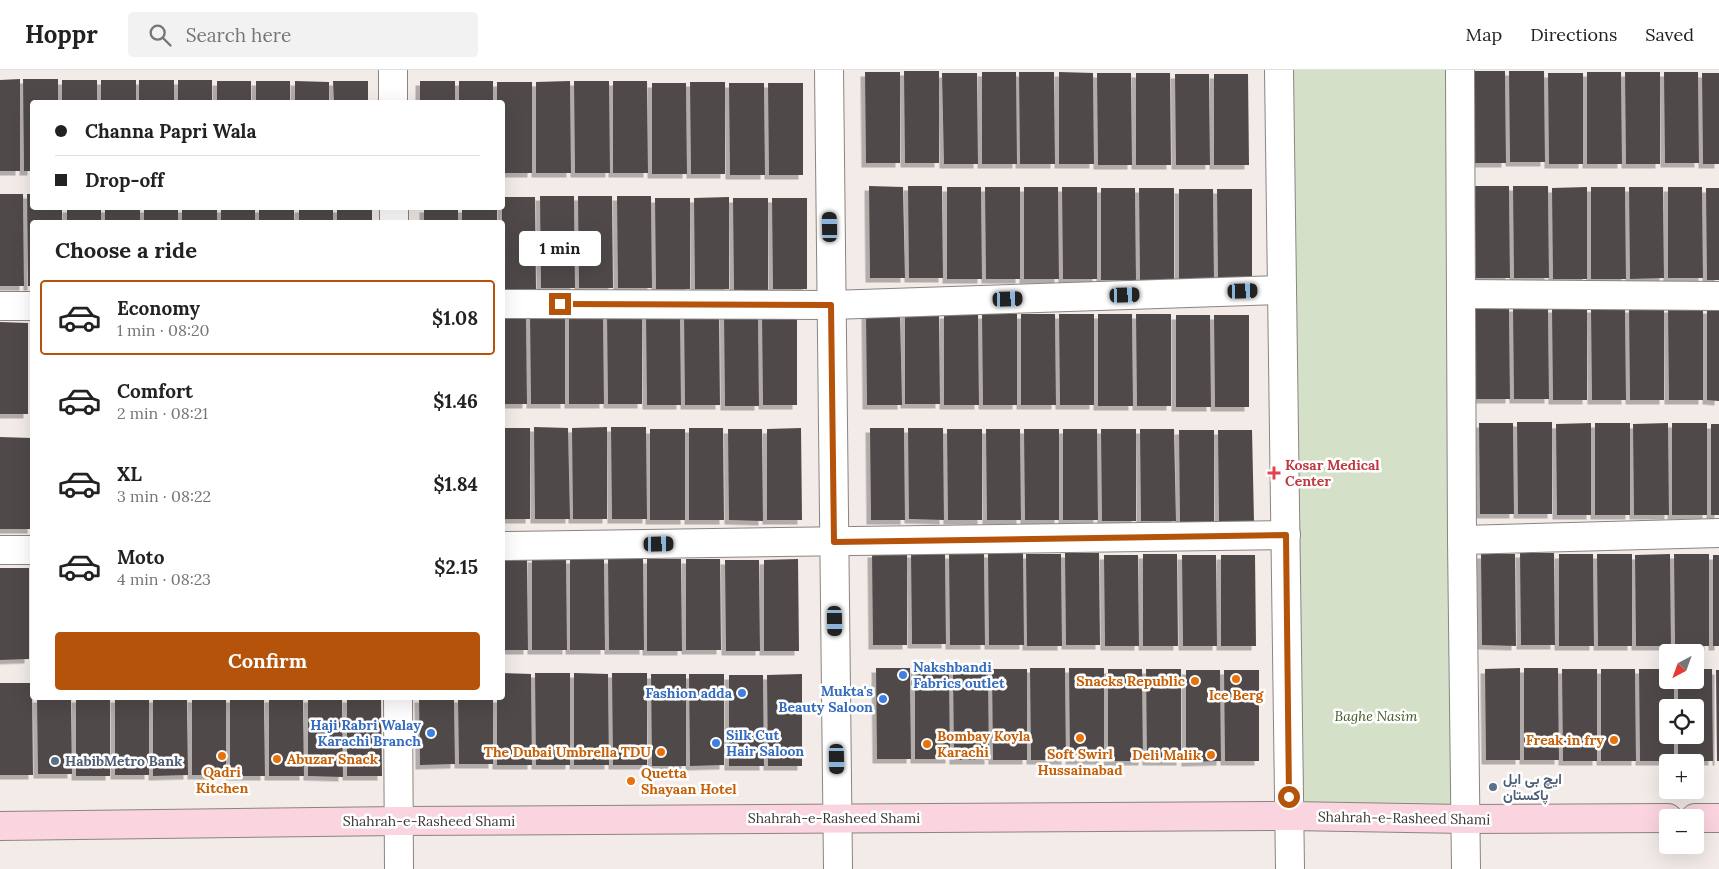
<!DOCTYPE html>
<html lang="en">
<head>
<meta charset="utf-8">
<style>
  :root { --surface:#fff; --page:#f2f2f2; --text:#222; --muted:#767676; --line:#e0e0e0; --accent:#b45309 }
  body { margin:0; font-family:Lora,Vazirmatn,serif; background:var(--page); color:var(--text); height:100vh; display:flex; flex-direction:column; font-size:19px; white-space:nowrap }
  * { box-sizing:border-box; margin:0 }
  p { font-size:16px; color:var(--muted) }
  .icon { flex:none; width:28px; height:28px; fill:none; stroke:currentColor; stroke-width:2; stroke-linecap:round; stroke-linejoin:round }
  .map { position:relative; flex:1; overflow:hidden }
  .sheet { position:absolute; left:30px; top:150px; width:475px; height:480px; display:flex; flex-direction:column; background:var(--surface); border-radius:5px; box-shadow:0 5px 20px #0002 }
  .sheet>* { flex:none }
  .banner { position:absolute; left:30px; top:30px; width:475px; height:110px; border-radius:5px; box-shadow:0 5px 20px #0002; display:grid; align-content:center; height:110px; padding:0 25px; background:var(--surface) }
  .needle { width:32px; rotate:221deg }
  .tools { position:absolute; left:1659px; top:574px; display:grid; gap:10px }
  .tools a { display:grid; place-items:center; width:45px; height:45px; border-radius:5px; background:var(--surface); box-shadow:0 5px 20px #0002; font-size:25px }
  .end { position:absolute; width:22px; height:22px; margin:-11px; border:6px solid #b45309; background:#fff; box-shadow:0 0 0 2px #fff }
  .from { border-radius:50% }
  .bubble { position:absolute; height:35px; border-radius:5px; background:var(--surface); box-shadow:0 5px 20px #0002; font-size:16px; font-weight:700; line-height:35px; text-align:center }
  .car { position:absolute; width:15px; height:30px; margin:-15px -8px; border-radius:6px; box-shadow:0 0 4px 1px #0007; background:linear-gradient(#222 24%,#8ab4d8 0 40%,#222 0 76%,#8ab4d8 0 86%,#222 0) }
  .banner b { display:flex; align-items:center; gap:18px; height:48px; font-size:19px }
  .banner b+b { border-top:1px solid var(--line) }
  .banner i { width:12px; height:12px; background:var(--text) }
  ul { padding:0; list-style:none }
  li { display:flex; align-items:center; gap:15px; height:75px; margin:0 10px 8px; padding:0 15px; border:2px solid transparent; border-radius:5px }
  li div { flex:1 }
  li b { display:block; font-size:19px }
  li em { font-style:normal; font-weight:700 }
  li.current { border-color:var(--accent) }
  li>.icon { width:45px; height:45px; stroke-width:1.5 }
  h2 { padding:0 25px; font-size:22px; line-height:60px }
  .button { display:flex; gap:10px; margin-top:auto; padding:10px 25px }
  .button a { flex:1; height:58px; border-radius:5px; background:var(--accent); color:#fff; font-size:20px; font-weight:700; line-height:58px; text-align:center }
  header { display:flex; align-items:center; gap:30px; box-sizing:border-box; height:70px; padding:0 25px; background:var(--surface); border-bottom:1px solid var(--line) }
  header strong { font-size:24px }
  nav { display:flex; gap:28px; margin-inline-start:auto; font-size:18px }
  .search { width:350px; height:45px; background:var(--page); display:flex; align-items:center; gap:12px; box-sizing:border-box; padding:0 18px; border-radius:5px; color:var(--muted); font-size:19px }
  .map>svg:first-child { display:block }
</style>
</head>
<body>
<header>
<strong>Hoppr</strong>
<div class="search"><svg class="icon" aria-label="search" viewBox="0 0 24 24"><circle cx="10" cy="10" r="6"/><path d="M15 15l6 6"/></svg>Search here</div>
<nav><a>Map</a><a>Directions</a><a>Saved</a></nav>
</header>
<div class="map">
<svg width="1719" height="799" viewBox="0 0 1719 799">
  <defs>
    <filter id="shadow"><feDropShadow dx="-4.5" dy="4.5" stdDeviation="0" flood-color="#0004"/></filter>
  </defs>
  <rect width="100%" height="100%" fill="#f2ebe8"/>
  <!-- green -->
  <path fill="#d4e1c8" d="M1293,0H1446L1454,735L1300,734Z"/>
  <!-- building -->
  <g fill="#504a48" filter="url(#shadow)">
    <path d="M904,1H939V93H905Z"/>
    <path d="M1471,1H1505L1506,93H1471Z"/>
    <path d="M1509,1H1544L1545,92H1510Z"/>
    <path d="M865,2H900V93H866Z"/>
    <path d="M982,2H1016L1017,94H982Z"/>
    <path d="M1019,2H1054L1055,94H1020Z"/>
    <path d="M1059,2L1093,3L1094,94H1059Z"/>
    <path d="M1587,2H1621L1622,94H1587Z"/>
    <path d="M1625,2H1660V94H1626Z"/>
    <path d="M1664,2H1698L1699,93H1665Z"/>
    <path d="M942,3H977L978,94H944Z"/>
    <path d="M1097,3H1131L1132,95H1098Z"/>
    <path d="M1136,3H1170L1171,95H1136Z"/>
    <path d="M1548,3H1583V94H1549Z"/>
    <path d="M1702,3H1719V94H1703Z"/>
    <path d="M1175,4H1209L1210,95H1176Z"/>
    <path d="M1214,4H1248L1249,95H1214Z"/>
    <path d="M20,9V101H0V10Z"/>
    <path d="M23,9H58V32H32V101H24Z"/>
    <rect x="62" y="10" width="35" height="22"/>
    <rect x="101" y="10" width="35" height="22"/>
    <rect x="139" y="10" width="35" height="22"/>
    <rect x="178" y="10" width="34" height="22"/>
    <rect x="217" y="11" width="34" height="21"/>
    <rect x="256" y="11" width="34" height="21"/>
    <path d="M295,11L329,12V32H295Z"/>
    <path d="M333,11H368V32H334Z"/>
    <rect x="420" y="11" width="35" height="21"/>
    <rect x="459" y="11" width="34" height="21"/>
    <path d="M570,11L571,103H536V12Z"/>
    <path d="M574,11H609L610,103H575Z"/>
    <path d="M613,11H647L648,103H613Z"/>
    <path d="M497,12H532V103H502V32H497Z"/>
    <path d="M690,12H725V104H691Z"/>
    <path d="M652,13H686L687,104H652Z"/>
    <path d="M729,13H764L765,105H730Z"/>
    <path d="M768,13H803V105H769Z"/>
    <path d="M869,116L903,117L905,208H870Z"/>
    <path d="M908,116H942L943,208H909Z"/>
    <path d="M1474,116H1509L1510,208H1476Z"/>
    <path d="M1513,116H1548L1549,208H1514Z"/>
    <path d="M947,117H981L982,209H947Z"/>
    <path d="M985,117H1020V209H986Z"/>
    <path d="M1024,117H1058L1059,209H1024Z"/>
    <path d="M1062,117H1097V209H1063Z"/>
    <path d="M1587,117V209H1553L1552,118Z"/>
    <path d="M1591,117H1625L1626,209H1591Z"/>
    <path d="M1629,117H1663L1664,208L1630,209Z"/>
    <path d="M1668,117H1702L1703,208H1668Z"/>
    <path d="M1101,118H1135L1136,210H1101Z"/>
    <path d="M1139,118H1174V210H1140Z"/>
    <path d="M1706,118H1719V210H1707Z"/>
    <path d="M1179,119H1213L1214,210H1179Z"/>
    <path d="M1217,119H1252V210H1218Z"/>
    <path d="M0,124H23L24,216H0Z"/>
    <path d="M27,124H32V138H62V152H32V216H28Z"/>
    <path d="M540,126H574L575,218H541Z"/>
    <path d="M578,126H612L613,218H579Z"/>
    <path d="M617,126H651L652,218H618Z"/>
    <path d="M502,127H535L536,219H502Z"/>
    <path d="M729,127V219H695L694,128Z"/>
    <path d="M655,128H690V219H656Z"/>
    <path d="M733,128H768V220H734Z"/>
    <path d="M772,128H807V219H773Z"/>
    <rect x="67" y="138" width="34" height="14"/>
    <rect x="105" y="138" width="35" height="14"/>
    <rect x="144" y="138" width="34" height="14"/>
    <rect x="182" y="138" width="35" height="14"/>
    <rect x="221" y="138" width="34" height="14"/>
    <rect x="259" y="138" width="35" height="14"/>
    <rect x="299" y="138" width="34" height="14"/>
    <rect x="337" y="138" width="35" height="14"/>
    <rect x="424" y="138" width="34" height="14"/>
    <rect x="462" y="138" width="35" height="14"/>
    <path d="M1513,237H1548L1549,329H1514Z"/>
    <path d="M1475,238H1509L1510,329H1475Z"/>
    <path d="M1552,238H1587V330H1553Z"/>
    <path d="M1591,238H1625L1626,330H1592Z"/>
    <path d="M1629,238H1664V330H1630Z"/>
    <path d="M1668,238H1703V330H1669Z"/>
    <path d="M1707,239H1719V331L1707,330Z"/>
    <path d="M603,242L604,334H569V243Z"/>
    <path d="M607,242H642V334H608Z"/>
    <path d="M502,243H526L527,334H502Z"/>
    <path d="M530,243H565V334H531Z"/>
    <path d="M680,243L681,335H647L646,244Z"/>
    <path d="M684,243H719L720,335H685Z"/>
    <path d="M866,243H900L902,335H867Z"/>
    <path d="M905,243H939L940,334H905Z"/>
    <path d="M724,244H758L759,336H725Z"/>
    <path d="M762,244H797V335H763Z"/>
    <path d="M944,244H978L979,335H944Z"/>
    <path d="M982,244H1017V335H983Z"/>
    <path d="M1021,244H1055L1056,335H1021Z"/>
    <path d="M1059,244H1094V335H1060Z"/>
    <path d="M1098,244H1132L1133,336H1098Z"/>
    <path d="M1136,244H1171V336H1137Z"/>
    <path d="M1176,245H1210L1211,337H1176Z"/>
    <path d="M1214,245H1249V337H1215Z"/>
    <path d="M0,252L28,253V344H0Z"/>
    <path d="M1517,352H1552V444H1518Z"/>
    <path d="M1479,353H1513L1514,444H1480Z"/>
    <path d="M1591,353V445H1557L1556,354Z"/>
    <rect x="1595" y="353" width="35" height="92"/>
    <path d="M1668,353L1669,445H1634L1633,354Z"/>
    <rect x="1672" y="353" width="35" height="92"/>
    <rect x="1711" y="354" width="8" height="91"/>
    <path d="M534,357L568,358L570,449H535Z"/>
    <path d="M607,357V449H573L572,358Z"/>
    <path d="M611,357H646L647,449H612Z"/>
    <rect x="502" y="358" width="28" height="91"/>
    <path d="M689,358H723L724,450H689Z"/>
    <path d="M801,358L802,450H767V359Z"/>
    <path d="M870,358H904L905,450H871Z"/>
    <path d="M908,358H943L944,450L909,449Z"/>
    <rect x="650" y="359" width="35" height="91"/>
    <path d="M728,359H762L763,451L729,450Z"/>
    <path d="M947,359H982V450H948Z"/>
    <path d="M986,359H1020L1021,450H987Z"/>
    <path d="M1024,359H1059V450H1025Z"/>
    <path d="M1063,359H1097L1098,450H1063Z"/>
    <path d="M1101,359H1136V451H1102Z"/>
    <path d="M1140,359H1174L1176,451H1141Z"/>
    <path d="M1179,360H1214V452H1180Z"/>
    <path d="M1218,360H1252L1254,451L1219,452Z"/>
    <path d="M0,367L32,368V459H0Z"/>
    <path d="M872,483H907V575H873Z"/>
    <path d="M911,483H945L946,574H912Z"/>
    <path d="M988,483H1023L1024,575H989Z"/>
    <path d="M1065,483H1099L1100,575H1066Z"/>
    <path d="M1520,483H1554L1555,575H1521Z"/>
    <path d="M949,484H984L985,575H950Z"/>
    <path d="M1026,484H1061L1062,576H1027Z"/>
    <path d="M1143,484H1177L1178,576H1143Z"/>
    <path d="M1481,484H1515L1516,576L1482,575Z"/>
    <path d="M1559,484H1593L1594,576H1559Z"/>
    <path d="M1597,484H1632V576H1598Z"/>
    <path d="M1670,484L1671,576H1636L1635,485Z"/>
    <path d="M1674,484H1709V576H1675Z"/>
    <path d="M1104,485H1138L1139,576H1105Z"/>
    <path d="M1182,485H1216L1217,576H1183Z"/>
    <path d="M1221,485H1255L1256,576H1221Z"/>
    <rect x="1713" y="485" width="6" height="91"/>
    <path d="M532,488H566L567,580H532Z"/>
    <path d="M502,489H527L528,580H502Z"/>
    <path d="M570,489H604L605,580H570Z"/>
    <path d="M608,489H643L644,580H609Z"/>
    <path d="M647,489H681L682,581H647Z"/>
    <path d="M686,489H720L721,580H686Z"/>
    <path d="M798,489L799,581H764V490Z"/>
    <path d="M725,490H759L760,581H726Z"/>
    <path d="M0,498H29V589L0,590Z"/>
    <path d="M949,597L950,689H915V598Z"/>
    <path d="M876,598H910L911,689H877Z"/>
    <path d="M953,598H988L989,690H954Z"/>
    <path d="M1030,598H1065L1066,690H1031Z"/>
    <path d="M1069,598H1104V690H1070Z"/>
    <path d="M1520,598V690H1486L1485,599Z"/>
    <path d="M1524,598H1558L1559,690H1524Z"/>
    <path d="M992,599H1027V690H993Z"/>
    <path d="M1108,599H1142L1143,691H1108Z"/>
    <path d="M1146,599H1181V691H1147Z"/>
    <path d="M1562,599H1597V691H1563Z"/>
    <path d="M1601,599H1635L1636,691H1601Z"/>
    <path d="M1639,599H1668V610H1674V638H1668V665H1674V691H1640Z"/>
    <path d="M1695,599H1712L1713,691H1678V665H1695V638H1678V610H1695Z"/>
    <path d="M1186,600H1220L1221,691L1186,692Z"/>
    <path d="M1224,600H1259V691H1225Z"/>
    <path d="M1716,600H1719V691H1717Z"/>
    <path d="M502,603L531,604L532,695H497V628H502Z"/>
    <path d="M535,603H570V695H536Z"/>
    <path d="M574,603L608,604L609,695H574Z"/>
    <path d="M612,603H647V695H613Z"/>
    <path d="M651,604H686V696H652Z"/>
    <path d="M689,604H724V695L690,696Z"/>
    <path d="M802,604V696H768L767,605Z"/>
    <path d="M729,605H763L764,696H729Z"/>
    <path d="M0,613H32L33,705H0Z"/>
    <path d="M37,628H71L72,704H38Z"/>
    <rect x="76" y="628" width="34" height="78"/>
    <rect x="115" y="628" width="34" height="77"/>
    <path d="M153,628H187L188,705L153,706Z"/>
    <rect x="192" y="628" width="34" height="77"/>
    <path d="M230,628H264L265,706H230Z"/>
    <path d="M269,628H303L304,706H269Z"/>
    <path d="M308,628H342L343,707L308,706Z"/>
    <path d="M347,628H381L382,706H347Z"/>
    <path d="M419,628H454L455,694L420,695Z"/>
    <path d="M458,628H493V694H459Z"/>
  </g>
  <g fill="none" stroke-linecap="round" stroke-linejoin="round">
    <!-- street casing -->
    <g stroke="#8b8482" stroke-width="30">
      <g id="street">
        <path d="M393,0V32"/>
        <path d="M829,0L838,799"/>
        <path d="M1279,0L1290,799"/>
        <path d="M1460,0L1462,470L1466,799"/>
        <path d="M394,138V152"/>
        <path d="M1462,224L1719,226"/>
        <path d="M502,234L831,235L1282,220"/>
        <path d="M0,236H32"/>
        <path d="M1462,470L1719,463"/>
        <path d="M502,476L1286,465"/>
        <path d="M0,480H32"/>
        <path d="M398,628L399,799"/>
      </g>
    </g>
    <!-- secondary casing -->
    <g stroke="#8b8482" stroke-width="30">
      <g id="secondary">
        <path d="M1695,748H1719"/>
        <path d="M0,756L399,751L1290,746L1465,749L1668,748"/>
      </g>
    </g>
    <!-- street -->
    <use href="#street" stroke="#fff" stroke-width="28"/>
    <!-- secondary -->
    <use href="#secondary" stroke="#fad4de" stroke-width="28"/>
  </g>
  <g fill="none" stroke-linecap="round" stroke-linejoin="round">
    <!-- route -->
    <path stroke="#b45309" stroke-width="6" d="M560,234L831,235L834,472L1286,465L1289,727"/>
  </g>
  <!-- markers -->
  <path fill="#e0444e" stroke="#fff" stroke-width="2" d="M1271.5 395.5h5v5h5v5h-5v5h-5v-5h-5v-5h5z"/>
  <g fill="#3f7fe0" stroke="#fff" stroke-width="2">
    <circle cx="903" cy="605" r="5"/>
    <circle cx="742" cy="623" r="5"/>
    <circle cx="883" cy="629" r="5"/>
    <circle cx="431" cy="663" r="5"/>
    <circle cx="716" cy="673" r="5"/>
  </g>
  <g fill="#e8710a" stroke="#fff" stroke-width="2">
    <circle cx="1236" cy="609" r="5"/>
    <circle cx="1195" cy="611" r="5"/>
    <circle cx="1080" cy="668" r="5"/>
    <circle cx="1614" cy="670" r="5"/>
    <circle cx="927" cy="674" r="5"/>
    <circle cx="661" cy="682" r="5"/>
    <circle cx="1211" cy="685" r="5"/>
    <circle cx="222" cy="686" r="5"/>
    <circle cx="277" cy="689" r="5"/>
    <circle cx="631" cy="711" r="5"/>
  </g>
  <g fill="#5c6f8a" stroke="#fff" stroke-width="2">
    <circle cx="55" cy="691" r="5"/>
    <circle cx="1493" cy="717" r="5"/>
  </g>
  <g text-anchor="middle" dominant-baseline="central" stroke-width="5" stroke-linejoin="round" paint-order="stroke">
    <!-- health labels -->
    <g font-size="14" font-weight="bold" fill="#be3a42" stroke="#fff" text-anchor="start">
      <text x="1285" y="395">Kosar Medical<tspan x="1285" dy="16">Center</tspan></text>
    </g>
    <!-- shop labels -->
    <g font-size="14" font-weight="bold" fill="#366cbe" stroke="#fff" text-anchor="end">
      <text x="913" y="597" text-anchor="start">Nakshbandi<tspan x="913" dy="16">Fabrics outlet</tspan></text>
      <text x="873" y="621">Mukta's<tspan x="873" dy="16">Beauty Saloon</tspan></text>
      <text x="732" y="623">Fashion adda</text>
      <text x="421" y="655">Haji Rabri Walay<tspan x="421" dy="16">Karachi Branch</tspan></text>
      <text x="726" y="665" text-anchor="start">Silk Cut<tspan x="726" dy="16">Hair Saloon</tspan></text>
    </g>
    <!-- food labels -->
    <g font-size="14" font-weight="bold" fill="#c56008" stroke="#fff" text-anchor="end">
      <text x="1185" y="611">Snacks Republic</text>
      <text x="1236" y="625" text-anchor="middle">Ice Berg</text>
      <text x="937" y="666" text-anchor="start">Bombay Koyla<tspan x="937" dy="16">Karachi</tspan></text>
      <text x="1604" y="670">Freak in fry</text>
      <text x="651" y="682">The Dubai Umbrella TDU</text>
      <text x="1080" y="684" text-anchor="middle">Soft Swirl<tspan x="1080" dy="16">Hussainabad</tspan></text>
      <text x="1201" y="685">Deli Malik</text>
      <text x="287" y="689" text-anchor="start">Abuzar Snack</text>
      <text x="222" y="702" text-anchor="middle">Qadri<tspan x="222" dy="16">Kitchen</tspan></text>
      <text x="641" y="703" text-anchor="start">Quetta<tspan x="641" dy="16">Shayaan Hotel</tspan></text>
    </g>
    <!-- park labels -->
    <g font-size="14" font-style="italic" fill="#425a26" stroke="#fff">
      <text x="1376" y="646">Baghe Nasim</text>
    </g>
    <!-- service labels -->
    <g font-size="14" font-weight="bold" fill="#4e5e75" stroke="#fff" text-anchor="start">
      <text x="65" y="691">HabibMetro Bank</text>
      <text x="1503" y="709">ایچ بی ایل<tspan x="1503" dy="16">پاکستان</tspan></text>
    </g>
    <!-- street labels -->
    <g font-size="14" fill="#3a3736" stroke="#fff">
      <text x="834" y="748">Shahrah-e-Rasheed Shami</text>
      <text transform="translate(1404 748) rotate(1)">Shahrah-e-Rasheed Shami</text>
      <text x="429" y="751">Shahrah-e-Rasheed Shami</text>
    </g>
  </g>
</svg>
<div class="tools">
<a><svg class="needle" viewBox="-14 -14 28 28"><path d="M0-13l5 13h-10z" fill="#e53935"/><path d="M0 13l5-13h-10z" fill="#767676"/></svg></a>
<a><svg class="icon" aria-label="locate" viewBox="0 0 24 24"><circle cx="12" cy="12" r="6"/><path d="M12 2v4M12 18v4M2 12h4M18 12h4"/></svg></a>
<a>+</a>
<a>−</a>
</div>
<i class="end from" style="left:1289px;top:727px"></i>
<i class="end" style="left:560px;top:234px"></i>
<div class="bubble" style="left:519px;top:161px;width:82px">1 min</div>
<i class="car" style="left:830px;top:157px;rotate:359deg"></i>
<i class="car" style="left:1243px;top:221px;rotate:88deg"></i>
<i class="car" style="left:1125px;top:225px;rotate:88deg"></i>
<i class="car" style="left:1008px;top:229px;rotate:88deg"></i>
<i class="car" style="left:659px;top:474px;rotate:89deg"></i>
<i class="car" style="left:835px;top:551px;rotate:179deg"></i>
<i class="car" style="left:837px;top:689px;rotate:179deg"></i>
<div class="banner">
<b><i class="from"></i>Channa Papri Wala</b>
<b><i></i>Drop-off</b>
</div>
<section class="sheet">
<h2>Choose a ride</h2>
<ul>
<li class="current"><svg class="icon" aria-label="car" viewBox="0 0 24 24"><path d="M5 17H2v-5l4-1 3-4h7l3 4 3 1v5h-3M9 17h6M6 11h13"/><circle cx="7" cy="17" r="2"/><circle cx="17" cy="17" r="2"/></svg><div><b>Economy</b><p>1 min · 08:20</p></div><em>$1.08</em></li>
<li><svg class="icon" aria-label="car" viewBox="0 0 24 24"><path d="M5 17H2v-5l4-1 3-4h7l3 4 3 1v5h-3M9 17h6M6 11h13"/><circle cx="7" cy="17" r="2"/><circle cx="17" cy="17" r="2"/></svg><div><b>Comfort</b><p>2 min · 08:21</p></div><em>$1.46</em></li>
<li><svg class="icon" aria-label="car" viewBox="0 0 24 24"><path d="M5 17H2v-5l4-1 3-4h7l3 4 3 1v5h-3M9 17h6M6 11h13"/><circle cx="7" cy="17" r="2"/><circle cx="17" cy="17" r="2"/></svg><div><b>XL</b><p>3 min · 08:22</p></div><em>$1.84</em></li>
<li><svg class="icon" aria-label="car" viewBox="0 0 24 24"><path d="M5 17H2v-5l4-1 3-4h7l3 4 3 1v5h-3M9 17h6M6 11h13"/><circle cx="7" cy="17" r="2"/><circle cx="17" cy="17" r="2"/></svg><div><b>Moto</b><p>4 min · 08:23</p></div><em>$2.15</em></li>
</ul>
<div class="button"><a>Confirm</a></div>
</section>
</div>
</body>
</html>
